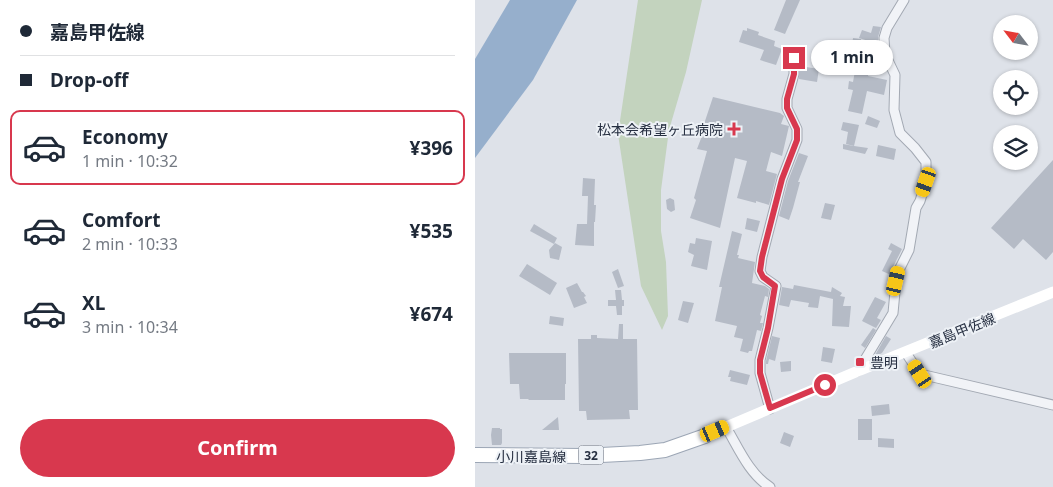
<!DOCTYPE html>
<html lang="en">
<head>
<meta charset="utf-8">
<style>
  :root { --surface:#fff; --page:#f2f2f3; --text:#1f2937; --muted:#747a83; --line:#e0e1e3; --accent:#d8384e }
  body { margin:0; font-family:"Noto Sans","Noto Sans JP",sans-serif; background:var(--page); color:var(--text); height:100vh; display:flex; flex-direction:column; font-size:19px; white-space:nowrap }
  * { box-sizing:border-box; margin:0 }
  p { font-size:16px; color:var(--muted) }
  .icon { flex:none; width:28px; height:28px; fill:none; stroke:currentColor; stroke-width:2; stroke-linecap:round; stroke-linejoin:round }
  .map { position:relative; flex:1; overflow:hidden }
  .drawer { display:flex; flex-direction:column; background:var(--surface); width:475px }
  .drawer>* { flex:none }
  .guide { display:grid; align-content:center; height:110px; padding:0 20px; background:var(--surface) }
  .needle { width:32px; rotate:301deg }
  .tools { position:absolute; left:518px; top:15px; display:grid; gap:10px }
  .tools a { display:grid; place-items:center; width:45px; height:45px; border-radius:50%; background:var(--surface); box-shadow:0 1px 4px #0004; font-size:25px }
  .end { position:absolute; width:22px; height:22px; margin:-11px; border:6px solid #d8384e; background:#fff; box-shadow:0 0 0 2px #fff }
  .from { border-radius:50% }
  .bubble { position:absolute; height:35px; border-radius:18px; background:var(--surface); box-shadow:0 1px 4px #0004; font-size:16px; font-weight:700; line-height:35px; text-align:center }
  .car { position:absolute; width:15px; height:30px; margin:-15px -8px; border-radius:6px; box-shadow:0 0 4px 1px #0007; background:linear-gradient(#f5c518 24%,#345 0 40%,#f5c518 0 76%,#345 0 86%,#f5c518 0) }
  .guide b { display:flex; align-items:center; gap:18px; height:48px; font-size:19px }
  .guide b+b { border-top:1px solid var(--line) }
  .guide i { width:12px; height:12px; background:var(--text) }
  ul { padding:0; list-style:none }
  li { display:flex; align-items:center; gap:15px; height:75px; margin:0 10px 8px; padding:0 10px; border:2px solid transparent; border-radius:10px }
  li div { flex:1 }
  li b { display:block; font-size:19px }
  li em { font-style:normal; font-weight:700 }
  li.active { border-color:var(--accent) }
  li>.icon { width:45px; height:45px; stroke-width:1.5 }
  .primary-button { display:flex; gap:10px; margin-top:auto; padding:10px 20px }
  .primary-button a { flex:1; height:58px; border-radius:30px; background:var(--accent); color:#fff; font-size:20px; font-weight:700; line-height:58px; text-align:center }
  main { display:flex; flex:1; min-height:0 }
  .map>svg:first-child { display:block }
</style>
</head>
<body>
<main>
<section class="drawer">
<div class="guide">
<b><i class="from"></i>嘉島甲佐線</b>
<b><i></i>Drop-off</b>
</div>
<ul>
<li class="active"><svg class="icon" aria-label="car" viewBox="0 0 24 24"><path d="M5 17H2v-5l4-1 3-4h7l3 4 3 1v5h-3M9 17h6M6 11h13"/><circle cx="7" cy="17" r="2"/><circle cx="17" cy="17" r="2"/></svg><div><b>Economy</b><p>1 min · 10:32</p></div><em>¥396</em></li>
<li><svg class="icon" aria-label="car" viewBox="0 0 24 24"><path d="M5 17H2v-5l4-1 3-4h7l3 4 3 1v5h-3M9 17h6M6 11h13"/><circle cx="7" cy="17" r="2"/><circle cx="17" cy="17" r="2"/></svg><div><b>Comfort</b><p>2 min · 10:33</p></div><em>¥535</em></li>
<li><svg class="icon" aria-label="car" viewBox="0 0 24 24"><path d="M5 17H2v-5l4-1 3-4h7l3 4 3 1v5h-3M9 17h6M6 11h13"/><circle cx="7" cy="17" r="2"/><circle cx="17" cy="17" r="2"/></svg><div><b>XL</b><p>3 min · 10:34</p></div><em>¥674</em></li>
</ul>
<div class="primary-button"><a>Confirm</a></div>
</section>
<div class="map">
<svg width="578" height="487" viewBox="0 0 578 487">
  <rect width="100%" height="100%" fill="#dee2e9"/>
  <!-- green -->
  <path fill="#c3d3be" d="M163,0H227L211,72L194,130L186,190V231L191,262L193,316L187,330L166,286L143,134Z"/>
  <!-- water -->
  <path fill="#96afcc" d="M35,0H102L58,80L0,158V59Z"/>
  <!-- building -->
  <g fill="#b5bbc6">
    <path d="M311,0H325L310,34L299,30Z"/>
    <path d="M398,26L406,27L403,37V44L384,38L387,30L396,33Z"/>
    <path d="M272,28L284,32L283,35L300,41L299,46L307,49L301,65L285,60L289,50L264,42L268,30L272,31Z"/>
    <path d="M378,38L386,39L384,53L376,52Z"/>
    <path d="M383,54L405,57L407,62V66L395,64L393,76L412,80L409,95L392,91L387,114L373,111L378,90L373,89L374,81L378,82Z"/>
    <path d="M324,55L332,56L331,67L344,69L342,82L324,79L325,59Z"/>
    <path d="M238,97L305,113L309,116L306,124L314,126L307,156L296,152L291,171L302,174L294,205L281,201V203L262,198L272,161L260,158L245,228L215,218L221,200L219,198L232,151L222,149L230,128L228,127Z"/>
    <path d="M393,116L405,121L402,128L390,124Z"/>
    <path d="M368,122L384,125L379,146L371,144L373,132L366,130Z"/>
    <path d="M368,144L379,146L393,148L390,154L368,149Z"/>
    <path d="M403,145L421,149L419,160L401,156Z"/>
    <path d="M324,153L333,156L323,182H325L318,208L314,220L304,216L313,181Z"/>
    <path d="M578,160V252L571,260L548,239L539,249L516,228Z"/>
    <path d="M108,178L120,179L119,205H121L120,222H119V246L100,245L102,224H112L113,196H107Z"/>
    <path d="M195,198L199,200L200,210L196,212L192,209L191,200Z"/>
    <path d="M350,203L360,205L356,220L346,218Z"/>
    <path d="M272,218L285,221L282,232L270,229Z"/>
    <path d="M59,224L82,238L79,244L55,231Z"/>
    <path d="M257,231L267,234L262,255H264L263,258L280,262L277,283L290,286L294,289L293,297L290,296L285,315L287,316L285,323H288L286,331L282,330L277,351H274L273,353L265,351L268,339L259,337L262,326L240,321L247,287H244Z"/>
    <path d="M221,238L237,241L232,270L216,266L219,255L213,252L215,243L220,244Z"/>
    <path d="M80,243L87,247L84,260L75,258L74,250Z"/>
    <path d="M416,243L427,249L418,267L416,275L407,271L417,251L413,249Z"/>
    <path d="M52,264L82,283L75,295L44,276Z"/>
    <path d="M143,269L149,286L143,288L137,272Z"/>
    <path d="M102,283L107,292H108L111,296L109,297L112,303L99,308L91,288Z"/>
    <path d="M319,285L356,292L357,287L367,293L365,296L370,297L368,306H376L374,327L357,326L358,299L345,296L343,308L333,307L334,303L316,300L314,307L304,305L307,287L318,289Z"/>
    <path d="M140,290H146L147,300H149V306H147V315H142L141,306H133V300H141Z"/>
    <path d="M400,297L411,302L402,318L406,320L401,328L387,321Z"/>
    <path d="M208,301L219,303L213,323L203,320Z"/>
    <path d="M75,316L89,318L88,326L74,324Z"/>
    <path d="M144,324H148V339H162L163,410H154L155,419L112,420L111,411H104L103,339H116V335H122V338L143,339Z"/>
    <path d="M398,328L401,330L390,348L386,345Z"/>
    <path d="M297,336L305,338L300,361L294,359L293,364H291V361Z"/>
    <path d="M411,336L416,339L407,353L401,356L400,355Z"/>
    <path d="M348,347L360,349L357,363L346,361Z"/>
    <path d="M34,353H91V384H90V400H54L53,399H45L44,384H35Z"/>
    <path d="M316,361V371L306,372L305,362Z"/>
    <path d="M255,370L275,375L272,385L255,381L256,377H253Z"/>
    <path d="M414,404L415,414L397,416L396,406Z"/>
    <path d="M83,417L84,430H67Z"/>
    <rect x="383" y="419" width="14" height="21"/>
    <path d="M17,428H25V429H27V443L26,445H17L16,435Z"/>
    <path d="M309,432L319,436L315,447L305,443Z"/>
    <path d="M403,438L419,439V448L403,447Z"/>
  </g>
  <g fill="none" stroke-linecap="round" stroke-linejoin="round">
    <!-- minor casing -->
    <g stroke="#a3a9b3" stroke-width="11">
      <g id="minor">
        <path d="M431,353L445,374L578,405"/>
        <path d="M383,371L418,313L421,281L424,270L434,250L441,208L445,201L451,182V162L440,148L425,133L419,110L420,75L410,54L409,38L412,28L429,0"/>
        <path d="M295,409L285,373V360L293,328L301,286L288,277L285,271L287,257L307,179L322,140V129L312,108V99L319,74V59"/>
        <path d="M251,427C263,447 274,474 295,487"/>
      </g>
    </g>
    <!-- primary casing -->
    <g stroke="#9ca6b5" stroke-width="16">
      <path id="primary" d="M0,455L107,456L165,453L190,450L230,436"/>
    </g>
    <!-- minor -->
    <use href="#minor" stroke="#f1f3f7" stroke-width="9"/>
    <!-- secondary -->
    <path stroke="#fff" stroke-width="11" d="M230,436L383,371L578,292"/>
    <!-- primary -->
    <use href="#primary" stroke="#fff" stroke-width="14"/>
  </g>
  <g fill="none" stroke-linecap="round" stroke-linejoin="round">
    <!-- route -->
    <path stroke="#d8384e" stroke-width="6" d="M319,58V74L312,99V108L322,129V140L307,179L287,257L285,271L288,277L300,286L293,328L285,360V373L295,408L350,385"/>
  </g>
  <!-- markers -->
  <g fill="#d8384e" stroke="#edf1f6" stroke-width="2">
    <path d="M256.5 121.5h5v5h5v5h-5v5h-5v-5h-5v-5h5z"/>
    <rect x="380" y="357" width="10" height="10" rx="2.5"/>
  </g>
  <g text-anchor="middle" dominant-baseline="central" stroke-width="4" stroke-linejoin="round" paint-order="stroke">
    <!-- shield labels -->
    <rect fill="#edf1f6" stroke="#626977" stroke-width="1" x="103.5" y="445.5" width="25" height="19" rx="4"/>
    <g font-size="12" font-weight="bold" fill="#262f41">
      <text x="116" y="455">32</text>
    </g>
    <!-- poi labels -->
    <g font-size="14" fill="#262f41" stroke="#edf1f6" text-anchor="end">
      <text x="248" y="129">松本会希望ヶ丘病院</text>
      <text x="395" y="362" text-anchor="start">豊明</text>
    </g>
    <!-- street labels -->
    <g font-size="14" fill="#262f41" stroke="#edf1f6">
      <text transform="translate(487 330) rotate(-22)">嘉島甲佐線</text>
      <text x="56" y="456">小川嘉島線</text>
    </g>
  </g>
</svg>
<div class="tools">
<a><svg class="needle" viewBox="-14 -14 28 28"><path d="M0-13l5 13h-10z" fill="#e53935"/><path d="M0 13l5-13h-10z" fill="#747a83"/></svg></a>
<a><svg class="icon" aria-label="locate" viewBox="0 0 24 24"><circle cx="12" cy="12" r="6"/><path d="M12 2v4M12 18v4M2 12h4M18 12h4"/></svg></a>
<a><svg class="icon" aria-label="layers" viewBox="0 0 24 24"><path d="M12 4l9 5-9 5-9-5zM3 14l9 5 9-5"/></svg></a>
</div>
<i class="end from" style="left:350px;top:385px"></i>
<i class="end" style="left:319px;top:58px"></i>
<div class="bubble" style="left:336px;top:40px;width:82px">1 min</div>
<i class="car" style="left:451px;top:182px;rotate:199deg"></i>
<i class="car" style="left:421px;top:281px;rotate:13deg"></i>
<i class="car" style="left:445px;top:374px;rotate:327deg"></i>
<i class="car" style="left:240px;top:431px;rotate:67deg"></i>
</div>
</main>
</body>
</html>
